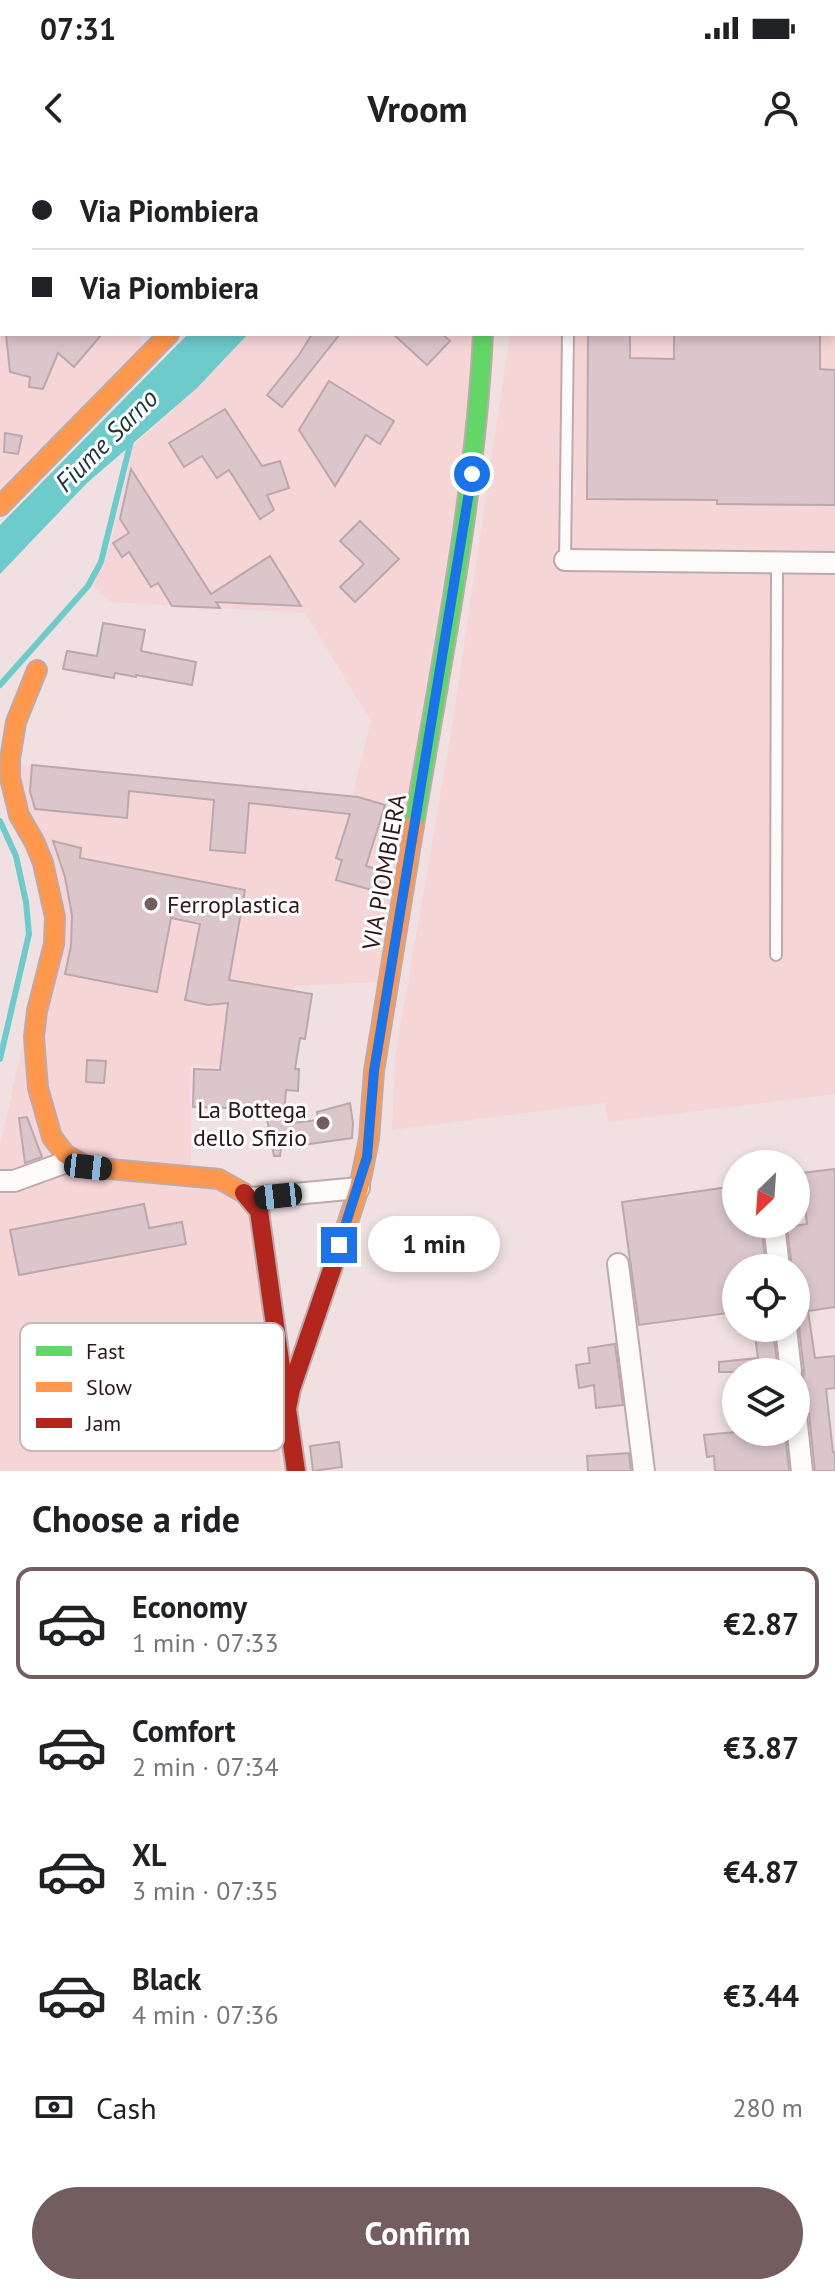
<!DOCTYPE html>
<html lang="en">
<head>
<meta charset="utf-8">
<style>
  :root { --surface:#fff; --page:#f2f2f2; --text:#202124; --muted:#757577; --line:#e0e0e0; --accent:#735d5f }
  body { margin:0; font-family:"PT Sans",sans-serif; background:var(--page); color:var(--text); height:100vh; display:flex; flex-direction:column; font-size:30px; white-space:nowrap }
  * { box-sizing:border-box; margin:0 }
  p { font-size:26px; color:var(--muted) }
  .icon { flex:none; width:44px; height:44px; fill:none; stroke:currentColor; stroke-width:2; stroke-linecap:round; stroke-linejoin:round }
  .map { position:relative; height:1311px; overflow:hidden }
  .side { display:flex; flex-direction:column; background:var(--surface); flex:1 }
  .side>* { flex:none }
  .hud { position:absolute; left:0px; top:0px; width:836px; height:176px; box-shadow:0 4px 12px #0003; display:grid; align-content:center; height:176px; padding:0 32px; background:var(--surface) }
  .needle { width:52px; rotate:205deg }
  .tools { position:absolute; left:722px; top:990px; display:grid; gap:16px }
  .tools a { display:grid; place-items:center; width:88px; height:88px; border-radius:50%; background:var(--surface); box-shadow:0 4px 12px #0003; font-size:40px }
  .end { position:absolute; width:36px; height:36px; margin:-18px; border:10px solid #1a73e8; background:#fff; box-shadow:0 0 0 4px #fff }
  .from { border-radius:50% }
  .bubble { position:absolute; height:56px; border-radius:28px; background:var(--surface); box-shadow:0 4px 12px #0003; font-size:26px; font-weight:600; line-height:56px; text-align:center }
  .car { position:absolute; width:24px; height:48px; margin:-24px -12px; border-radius:10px; box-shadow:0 0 6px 2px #0007; background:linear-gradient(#222 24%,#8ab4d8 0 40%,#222 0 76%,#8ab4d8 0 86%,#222 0) }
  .hud b { display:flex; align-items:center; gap:28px; height:76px; font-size:30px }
  .hud b+b { border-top:2px solid var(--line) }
  .hud i { width:20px; height:20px; background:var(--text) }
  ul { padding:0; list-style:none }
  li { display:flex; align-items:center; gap:24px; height:112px; margin:0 16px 12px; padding:0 16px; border:4px solid transparent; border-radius:16px }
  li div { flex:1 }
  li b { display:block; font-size:30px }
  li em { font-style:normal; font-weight:600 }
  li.current { border-color:var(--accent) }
  li>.icon { width:72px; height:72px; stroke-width:1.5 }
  h2 { padding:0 32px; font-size:36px; line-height:96px }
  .pay { display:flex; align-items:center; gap:20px; height:88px; padding:0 32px; font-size:30px }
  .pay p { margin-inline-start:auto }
  .button { display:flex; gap:16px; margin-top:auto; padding:16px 32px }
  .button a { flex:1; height:92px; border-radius:48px; background:var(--accent); color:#fff; font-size:32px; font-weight:600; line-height:92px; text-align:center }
  .status { display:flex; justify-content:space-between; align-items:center; height:56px; padding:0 40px; background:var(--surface); direction:ltr }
  .status svg { height:22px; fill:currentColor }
  header { display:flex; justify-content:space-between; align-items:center; height:104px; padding:0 32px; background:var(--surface); font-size:36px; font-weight:600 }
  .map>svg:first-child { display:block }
</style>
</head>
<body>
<div class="status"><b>07:31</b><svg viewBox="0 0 49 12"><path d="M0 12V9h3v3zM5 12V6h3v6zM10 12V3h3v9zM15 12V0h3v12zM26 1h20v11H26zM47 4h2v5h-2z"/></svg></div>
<header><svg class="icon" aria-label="back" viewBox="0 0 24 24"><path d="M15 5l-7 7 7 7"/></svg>Vroom<svg class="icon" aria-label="person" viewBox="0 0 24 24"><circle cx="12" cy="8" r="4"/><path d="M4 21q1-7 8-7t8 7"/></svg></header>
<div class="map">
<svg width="835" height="1311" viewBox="0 0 835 1311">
  <rect width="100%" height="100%" fill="#f0e0e1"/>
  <!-- built -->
  <g fill="#f6d5d7">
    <path d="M0,0H315L314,2H2V174H139L144,187L0,328Z"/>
    <path d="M463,0H835V934L608,962L605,943L392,970L395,897L451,573L510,174H834V2H464Z"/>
    <path d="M248,174H473L469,263L378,822L295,826L291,831L266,909L190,906L191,1007L240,1038L252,1067L282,1311H0V986L43,794L45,750L18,604L352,637L371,561L305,453L109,442L92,425L107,398L134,285L197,228Z"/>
  </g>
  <!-- water -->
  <path fill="#6ecbcb" d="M188,174H248L197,228L87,323L0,414V365Z"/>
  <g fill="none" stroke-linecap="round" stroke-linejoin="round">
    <!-- stream -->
    <g stroke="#6ecbcb" stroke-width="6">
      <path d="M0,525L88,426L101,402L131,281"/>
      <path d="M0,661L16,696L26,742L29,774L0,899"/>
    </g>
  </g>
  <!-- building -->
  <g fill="#dbc6cc" stroke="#baa8ad" stroke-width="2">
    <path d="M6,174H102L74,207L58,193L43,229L29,227L30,217L10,212Z"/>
    <path d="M312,174H340L282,247L267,235L299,195Z"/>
    <path d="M393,174H442L450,181L427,205Z"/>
    <path d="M588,174H630V198L674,199V174H820V209L835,210V345L717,344V340L587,339Z"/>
    <path d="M329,221L394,261L380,284L366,275L335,326L299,270Z"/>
    <path d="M225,249L262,306L280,301L289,328L267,335L274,350L260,359L229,310L217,318L202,296L184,307L169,283Z"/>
    <path d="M5,273L22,276L18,294L4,292Z"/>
    <path d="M131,309L211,434L270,396L301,446L216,442L220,448L172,446L158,423L151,427L129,392L122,397L113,383L129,373L120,359Z"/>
    <path d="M360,361L399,399L355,442L340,427L364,404L340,381Z"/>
    <path d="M103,463L145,470L141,491L196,502L192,525L136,515V517L115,513L114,518L63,509L67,491L97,496Z"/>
    <path d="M32,605L358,637L385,645L366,706L389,713L386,734L336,720L342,700L336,698L350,654L249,643L245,693L210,690L214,640L129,631L127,658L35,649L30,631Z"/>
    <path d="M53,681L81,688L80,698L245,730L229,820L312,834L305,879L300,878L295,909H299L298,931L286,930L283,964L318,960L317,952L350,943L353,963L352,978L281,988L280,996H274L265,949L193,947L194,909L220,910L228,843L208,845L185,840L200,764L171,758L157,832L65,814L71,786L72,755L65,717Z"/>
    <path d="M87,900L106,901L104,923L86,922Z"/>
    <path d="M27,957L42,997L25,1003L19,958Z"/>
    <path d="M835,1009V1147L808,1151L815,1198L835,1196V1228L826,1229L833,1292H835V1311H815L809,1254L806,1247L801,1243L799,1231H796V1224L803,1218L804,1211L799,1167L796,1160V1108H792L787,1067L807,1064L801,1013Z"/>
    <path d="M736,1026V1064H761L766,1108H736V1152L639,1165L622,1042Z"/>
    <path d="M144,1044L149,1068L182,1062L186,1084L19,1115L10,1070Z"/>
    <path d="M754,1168H773L778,1212H719V1202L758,1198Z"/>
    <path d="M615,1184L623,1245L596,1248L594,1225L579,1228L576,1205L590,1203L588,1188Z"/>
    <path d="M736,1272H785L789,1311H715L714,1296L707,1297L704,1275Z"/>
    <path d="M339,1282L342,1307L313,1311L310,1286Z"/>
    <path d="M629,1293L631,1311H588L587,1296Z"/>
  </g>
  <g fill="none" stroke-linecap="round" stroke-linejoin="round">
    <!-- lane casing -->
    <g stroke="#bdaaab" stroke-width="14">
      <g id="lane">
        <path d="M570,2V0"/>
        <path d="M661,2V0"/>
        <path d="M565,400L568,174"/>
        <path d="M776,795L777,403"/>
      </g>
    </g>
    <!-- street casing -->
    <g stroke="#bdaaab" stroke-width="24">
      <g id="street">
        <path d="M565,400L835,403"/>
        <path d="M0,1021H14L72,1000"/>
        <path d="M251,1038L359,1028"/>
        <path d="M774,1064L779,1108"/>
        <path d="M618,1104L644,1311"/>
        <path d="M786,1168L791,1212"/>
        <path d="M796,1255L802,1311"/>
      </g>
    </g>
    <!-- fast casing -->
    <g stroke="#bdaaab" stroke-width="22">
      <g id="fast">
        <path d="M420,0L422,2"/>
        <path d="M0,116H2"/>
        <path d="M414,665C441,502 475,339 483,174"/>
      </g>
    </g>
    <!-- slow casing -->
    <g stroke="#bdaaab" stroke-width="22">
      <g id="slow">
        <path d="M328,2L330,0"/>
        <path d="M0,346L169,174"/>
        <path d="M37,510L16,562L10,599V618L19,655L35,683L43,703L55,757L54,784L37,851L34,877L38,928L52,977L65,994L88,1007L219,1019L244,1033"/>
        <path d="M344,1074L359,1028L369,979L374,911L414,665"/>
      </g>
    </g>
    <!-- jam casing -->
    <g stroke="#bdaaab" stroke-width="22">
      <g id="jam">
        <path d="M244,1033L259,1051L285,1236"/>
        <path d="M296,1311L287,1249L291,1229L344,1074"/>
      </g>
    </g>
    <!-- lane -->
    <use href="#lane" stroke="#fdfafa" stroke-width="10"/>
    <!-- street -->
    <use href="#street" stroke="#fdfafa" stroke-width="20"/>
    <!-- fast -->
    <use href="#fast" stroke="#63d668" stroke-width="18"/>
    <!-- slow -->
    <use href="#slow" stroke="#ff974d" stroke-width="18"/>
    <!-- jam -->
    <use href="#jam" stroke="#b3261e" stroke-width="18"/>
  </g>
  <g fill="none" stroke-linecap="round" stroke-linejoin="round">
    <!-- route -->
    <path stroke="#1a73e8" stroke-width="10" d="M339,1085L367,997L374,911L472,314"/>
  </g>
  <!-- markers -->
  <g fill="#735d5f" stroke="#fff" stroke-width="3">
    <circle cx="151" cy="744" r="8"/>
    <circle cx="323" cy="963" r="8"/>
  </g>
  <g text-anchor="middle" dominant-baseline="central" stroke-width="6" stroke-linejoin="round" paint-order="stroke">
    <!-- street labels -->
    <g font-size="24" fill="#301719" stroke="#fff">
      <text transform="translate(384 712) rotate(-80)">VIA PIOMBIERA</text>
    </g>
    <!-- poi labels -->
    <g font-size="24" fill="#301719" stroke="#fff" text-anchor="start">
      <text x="167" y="744">Ferroplastica</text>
      <text x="307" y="949" text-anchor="end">La Bottega<tspan x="307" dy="28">dello Sfizio</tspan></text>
    </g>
    <!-- water labels -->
    <g font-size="26" font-style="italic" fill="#193635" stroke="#fff">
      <text transform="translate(106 280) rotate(-45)">Fiume Sarno</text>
    </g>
  </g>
  <!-- legend -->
  <rect x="20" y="1163" width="264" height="128" rx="12" fill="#fff" stroke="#c1b9ba" stroke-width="2"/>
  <rect x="36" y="1186" width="36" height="10" fill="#63d668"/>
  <rect x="36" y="1222" width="36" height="10" fill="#ff974d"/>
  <rect x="36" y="1258" width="36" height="10" fill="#b3261e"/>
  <g font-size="22" fill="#301719">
    <text x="86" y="1199">Fast</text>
    <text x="86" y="1235">Slow</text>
    <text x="86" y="1271">Jam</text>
  </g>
</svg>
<div class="tools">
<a><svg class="needle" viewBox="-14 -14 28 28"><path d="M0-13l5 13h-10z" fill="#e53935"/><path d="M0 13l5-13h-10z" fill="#757577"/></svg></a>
<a><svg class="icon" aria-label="locate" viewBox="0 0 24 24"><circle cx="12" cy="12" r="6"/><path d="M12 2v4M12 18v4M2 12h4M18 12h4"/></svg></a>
<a><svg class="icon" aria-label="layers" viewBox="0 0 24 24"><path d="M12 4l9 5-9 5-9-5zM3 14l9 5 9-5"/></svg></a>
</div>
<i class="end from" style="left:472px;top:314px"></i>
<i class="end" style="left:339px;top:1085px"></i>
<div class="bubble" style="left:368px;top:1056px;width:132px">1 min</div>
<i class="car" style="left:88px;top:1007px;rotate:96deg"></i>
<i class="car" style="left:278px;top:1036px;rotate:264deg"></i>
<div class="hud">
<b><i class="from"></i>Via Piombiera</b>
<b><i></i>Via Piombiera</b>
</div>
</div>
<section class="side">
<h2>Choose a ride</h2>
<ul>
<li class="current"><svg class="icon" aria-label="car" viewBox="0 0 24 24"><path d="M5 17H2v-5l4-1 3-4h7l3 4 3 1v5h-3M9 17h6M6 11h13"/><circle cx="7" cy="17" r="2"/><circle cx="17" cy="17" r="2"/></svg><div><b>Economy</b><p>1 min · 07:33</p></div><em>€2.87</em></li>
<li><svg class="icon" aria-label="car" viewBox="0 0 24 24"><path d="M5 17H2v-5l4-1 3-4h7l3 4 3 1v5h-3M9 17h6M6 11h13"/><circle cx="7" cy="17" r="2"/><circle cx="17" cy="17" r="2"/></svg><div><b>Comfort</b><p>2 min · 07:34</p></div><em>€3.87</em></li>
<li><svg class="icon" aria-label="car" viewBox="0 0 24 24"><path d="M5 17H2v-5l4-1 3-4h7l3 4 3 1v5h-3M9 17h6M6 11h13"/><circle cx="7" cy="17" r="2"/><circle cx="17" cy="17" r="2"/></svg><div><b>XL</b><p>3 min · 07:35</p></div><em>€4.87</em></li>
<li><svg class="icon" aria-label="car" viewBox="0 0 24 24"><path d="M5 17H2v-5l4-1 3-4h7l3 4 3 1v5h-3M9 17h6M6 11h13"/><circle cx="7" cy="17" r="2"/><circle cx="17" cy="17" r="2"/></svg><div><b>Black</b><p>4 min · 07:36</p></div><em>€3.44</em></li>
</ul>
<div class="pay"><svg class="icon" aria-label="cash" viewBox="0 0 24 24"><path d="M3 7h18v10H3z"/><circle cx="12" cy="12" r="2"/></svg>Cash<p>280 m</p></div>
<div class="button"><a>Confirm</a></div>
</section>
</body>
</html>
